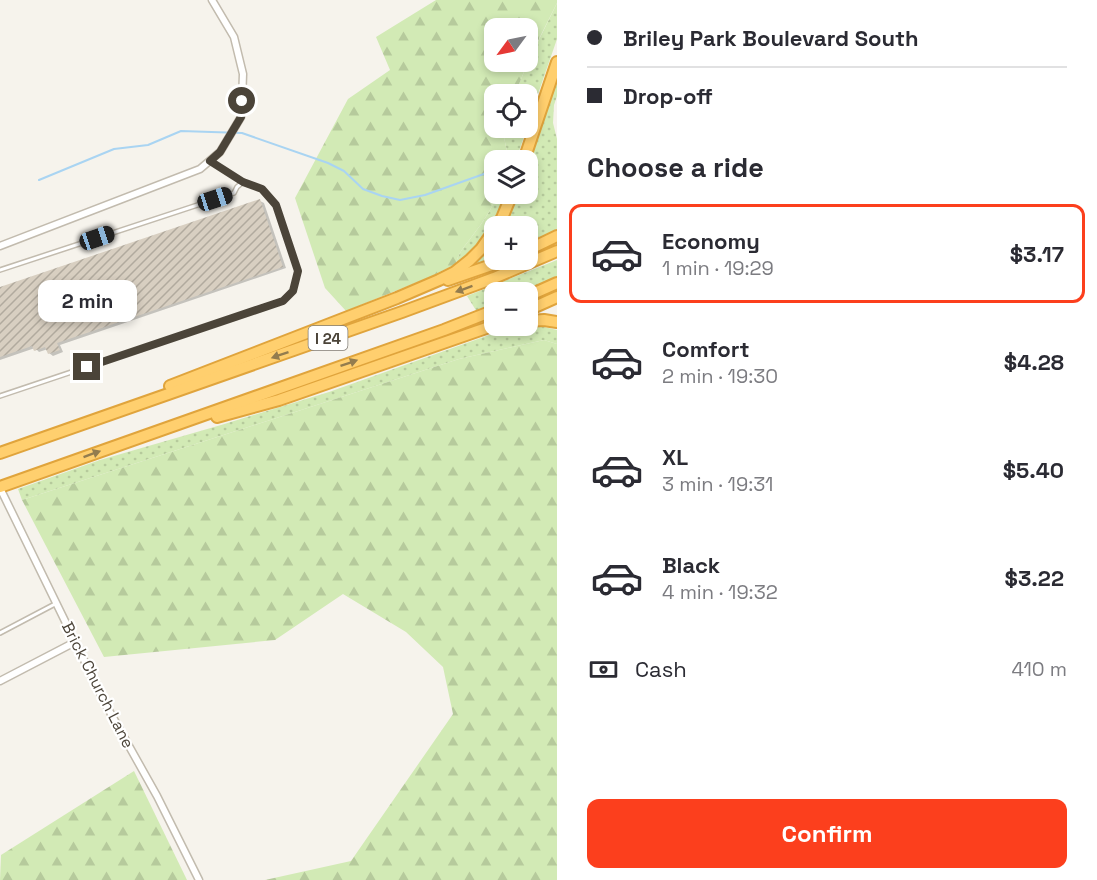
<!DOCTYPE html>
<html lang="en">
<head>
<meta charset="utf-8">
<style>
  :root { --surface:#fff; --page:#f7f7f7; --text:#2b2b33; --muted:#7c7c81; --line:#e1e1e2; --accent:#fc3f1d }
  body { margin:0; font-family:"Space Grotesk",sans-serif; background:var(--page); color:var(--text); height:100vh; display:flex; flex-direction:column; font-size:22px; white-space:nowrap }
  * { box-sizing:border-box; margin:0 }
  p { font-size:20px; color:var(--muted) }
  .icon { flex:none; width:33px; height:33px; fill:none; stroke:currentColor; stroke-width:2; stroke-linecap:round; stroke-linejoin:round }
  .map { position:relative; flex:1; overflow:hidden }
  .side { display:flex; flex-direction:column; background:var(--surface); width:540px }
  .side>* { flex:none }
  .banner { display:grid; align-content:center; height:132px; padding:0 30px; background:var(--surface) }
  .needle { width:39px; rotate:237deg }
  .tools { position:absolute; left:484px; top:18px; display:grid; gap:12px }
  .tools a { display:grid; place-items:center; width:54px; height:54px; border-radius:12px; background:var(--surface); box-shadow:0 3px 9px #0003; font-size:30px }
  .end { position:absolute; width:27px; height:27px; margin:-14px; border:8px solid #4b4439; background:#fff; box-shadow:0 0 0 3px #fff }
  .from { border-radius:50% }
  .bubble { position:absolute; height:42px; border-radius:12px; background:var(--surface); box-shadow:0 3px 9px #0003; font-size:20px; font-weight:600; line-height:42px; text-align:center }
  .car { position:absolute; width:18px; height:36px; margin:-18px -9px; border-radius:8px; box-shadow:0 0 4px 2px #0007; background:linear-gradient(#222 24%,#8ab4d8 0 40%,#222 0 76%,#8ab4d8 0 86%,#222 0) }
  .banner b { display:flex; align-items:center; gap:21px; height:57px; font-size:22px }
  .banner b+b { border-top:2px solid var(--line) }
  .banner i { width:15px; height:15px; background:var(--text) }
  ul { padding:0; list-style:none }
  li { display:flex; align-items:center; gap:18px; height:99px; margin:0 12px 9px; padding:0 18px; border:3px solid transparent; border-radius:12px }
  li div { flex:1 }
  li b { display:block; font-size:22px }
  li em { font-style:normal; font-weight:600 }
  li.on { border-color:var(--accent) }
  li>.icon { width:54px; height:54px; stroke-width:1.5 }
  h2 { padding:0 30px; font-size:27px; line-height:72px }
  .pay { display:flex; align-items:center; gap:15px; height:66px; padding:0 30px; font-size:22px }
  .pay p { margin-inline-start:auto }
  .primary-button { display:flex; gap:12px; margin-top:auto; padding:12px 30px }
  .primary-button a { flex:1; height:69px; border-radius:12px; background:var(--accent); color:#fff; font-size:24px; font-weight:600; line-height:69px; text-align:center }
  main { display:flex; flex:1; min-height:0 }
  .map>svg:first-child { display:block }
</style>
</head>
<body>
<main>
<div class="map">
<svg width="557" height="880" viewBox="0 0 557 880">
  <defs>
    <pattern id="grass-dots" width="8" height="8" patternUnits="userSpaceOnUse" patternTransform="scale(1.5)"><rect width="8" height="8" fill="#d2eab5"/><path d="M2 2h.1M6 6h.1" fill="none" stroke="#b6ca9c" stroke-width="1.8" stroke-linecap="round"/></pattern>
    <pattern id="forest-firs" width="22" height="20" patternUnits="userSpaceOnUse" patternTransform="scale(1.5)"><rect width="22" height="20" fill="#d2eab5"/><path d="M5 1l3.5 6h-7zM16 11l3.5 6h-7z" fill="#b6ca9c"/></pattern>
    <pattern id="building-hatch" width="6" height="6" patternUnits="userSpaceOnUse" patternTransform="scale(1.5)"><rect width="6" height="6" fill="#d8cfc1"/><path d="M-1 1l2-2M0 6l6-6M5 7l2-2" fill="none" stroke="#b1aa9e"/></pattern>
  </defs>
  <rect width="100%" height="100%" fill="#f6f3ec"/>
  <!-- grass -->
  <g fill="url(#grass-dots)">
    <path d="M557,3V39L528,123V94H515L528,62Z"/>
    <path d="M557,74V96L554,105L553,123L557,139V229L528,243V226H502L516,194H528V160Z"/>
    <path d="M502,128H527L516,160H507L508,156Z"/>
    <path d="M497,194H505C496,223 480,244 456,264C458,252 466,245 473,235C483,222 492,209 497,194Z"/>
    <path d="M495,237V258L464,271Z"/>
    <path d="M557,260V278L525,292H495V305L477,312L467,296Z"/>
    <path d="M520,327H544L557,330V344L544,340L459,359L22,500L18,489L100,460L221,425L329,392L492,334Z"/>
  </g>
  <!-- forest -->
  <g fill="url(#forest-firs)">
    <path d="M436,0H557V3L528,61V28H495V62H528L515,94H495V128H502L508,156L507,160H495V194H497C492,209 483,222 473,235C466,245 458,252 456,264L430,277L346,311L325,288L295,198L348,99L390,70L376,37Z"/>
    <path d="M544,340L557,344V880H265L351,861L453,714L443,667L406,632L343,594L275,640L104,657L22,500L459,359Z"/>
    <path d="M134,771L187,880H0L1,855Z"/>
  </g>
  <!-- shadow -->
  <path fill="#0003" d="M260,201L264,203L286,268L60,345L63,352L53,356L49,353L48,349L39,352L35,348L0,360V288Z"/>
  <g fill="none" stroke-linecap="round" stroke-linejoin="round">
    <!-- stream -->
    <path stroke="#a9d4f2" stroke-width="2" d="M39,180L114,149L148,145L181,131L242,133L328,163L344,171L363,189L382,196L400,200L425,195L495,170"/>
  </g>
  <!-- building -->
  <path fill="url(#building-hatch)" d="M260,199L283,267L57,343L60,350L48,354L45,347L34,351L32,346L0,357V287Z"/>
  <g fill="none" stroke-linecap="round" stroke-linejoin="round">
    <!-- lane casing -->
    <g stroke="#c2bbae" stroke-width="6">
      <g id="lane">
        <path d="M210,161L243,182"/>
        <path d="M0,270L234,193L237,187L243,182L262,189L276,205L298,271L293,291L283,301L0,396"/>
        <path d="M0,633L55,604"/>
      </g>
    </g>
    <!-- street casing -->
    <g stroke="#c2bbae" stroke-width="9">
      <g id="street">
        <path d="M0,246L200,169L220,152L241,117L242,101L243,74L234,37L212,0"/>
        <path d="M0,488L106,705L157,796L199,880"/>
        <path d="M0,681L75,642"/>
      </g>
    </g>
    <!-- highway casing -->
    <g stroke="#e0a43c" stroke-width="14">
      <g id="highway">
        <path d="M524,160L557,62"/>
        <path d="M497,226L502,218L512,194"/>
        <path d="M528,250L557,236"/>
        <path d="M448,280L506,260"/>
        <path d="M528,296L557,283"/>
        <path d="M528,310L557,297"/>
        <path d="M528,321L544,320L557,322"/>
        <path d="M170,386L397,298L439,280L455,272L470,260L481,249L495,229"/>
        <path d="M217,417L279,400L495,325"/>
        <path d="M0,453L402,312L494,278L557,251"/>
        <path d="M0,487L444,330L495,310"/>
      </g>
    </g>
    <!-- lane -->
    <use href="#lane" stroke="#fff" stroke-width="3"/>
    <!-- street -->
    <use href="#street" stroke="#fff" stroke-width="6"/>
    <!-- highway -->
    <use href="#highway" stroke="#ffcf6e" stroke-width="10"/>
  </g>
  <!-- one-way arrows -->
  <defs><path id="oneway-solid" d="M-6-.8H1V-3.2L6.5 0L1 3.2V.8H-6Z" transform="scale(1.5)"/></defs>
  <g fill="#937c4e">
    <use href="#oneway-solid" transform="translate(464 289) rotate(160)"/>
    <use href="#oneway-solid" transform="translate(280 355) rotate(161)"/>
    <use href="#oneway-solid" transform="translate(349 363) rotate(-19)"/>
    <use href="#oneway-solid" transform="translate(92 454) rotate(-20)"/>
  </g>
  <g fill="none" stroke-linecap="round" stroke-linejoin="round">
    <!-- route -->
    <path stroke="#4b4439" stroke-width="8" d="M87,367L283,301L293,291L298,271L276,205L262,189L243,182L210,161L220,152L241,117L242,101"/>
  </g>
  <g text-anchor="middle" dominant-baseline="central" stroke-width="4.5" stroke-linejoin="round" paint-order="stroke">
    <!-- shield labels -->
    <rect fill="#fff" stroke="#817c74" stroke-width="1.5" x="308.5" y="326" width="39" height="24" rx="4.5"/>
    <g font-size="15" font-weight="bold" fill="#4b4439">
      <text x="328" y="338">I 24</text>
    </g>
    <!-- street labels -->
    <g font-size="16" fill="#4b4439" stroke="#fff">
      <text transform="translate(98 685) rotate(63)">Brick Church Lane</text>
    </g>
  </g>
</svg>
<div class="tools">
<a><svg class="needle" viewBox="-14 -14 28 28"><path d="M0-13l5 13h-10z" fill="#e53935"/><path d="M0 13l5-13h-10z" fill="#7c7c81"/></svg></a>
<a><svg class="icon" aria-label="locate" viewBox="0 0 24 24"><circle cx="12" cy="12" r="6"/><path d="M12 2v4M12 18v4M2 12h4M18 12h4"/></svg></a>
<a><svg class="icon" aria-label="layers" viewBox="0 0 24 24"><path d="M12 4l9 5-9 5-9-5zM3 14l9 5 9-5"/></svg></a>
<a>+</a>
<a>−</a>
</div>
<i class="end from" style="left:242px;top:101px"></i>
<i class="end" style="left:87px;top:367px"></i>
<div class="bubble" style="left:38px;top:280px;width:99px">2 min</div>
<i class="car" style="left:215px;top:199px;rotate:72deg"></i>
<i class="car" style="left:97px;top:238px;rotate:71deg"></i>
</div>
<section class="side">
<div class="banner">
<b><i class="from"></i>Briley Park Boulevard South</b>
<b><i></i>Drop-off</b>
</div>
<h2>Choose a ride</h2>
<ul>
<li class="on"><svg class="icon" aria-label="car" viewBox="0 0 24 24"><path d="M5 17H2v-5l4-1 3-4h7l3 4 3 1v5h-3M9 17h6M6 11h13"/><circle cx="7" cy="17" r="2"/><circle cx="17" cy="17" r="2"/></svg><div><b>Economy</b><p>1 min · 19:29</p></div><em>$3.17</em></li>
<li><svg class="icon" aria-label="car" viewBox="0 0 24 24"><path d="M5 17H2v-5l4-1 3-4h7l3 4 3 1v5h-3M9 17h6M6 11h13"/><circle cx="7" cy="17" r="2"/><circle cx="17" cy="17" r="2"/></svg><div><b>Comfort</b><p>2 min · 19:30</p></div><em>$4.28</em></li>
<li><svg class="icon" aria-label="car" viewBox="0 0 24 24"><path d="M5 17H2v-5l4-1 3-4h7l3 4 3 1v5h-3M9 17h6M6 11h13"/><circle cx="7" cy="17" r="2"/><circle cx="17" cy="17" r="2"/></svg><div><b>XL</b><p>3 min · 19:31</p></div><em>$5.40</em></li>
<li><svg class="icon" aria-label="car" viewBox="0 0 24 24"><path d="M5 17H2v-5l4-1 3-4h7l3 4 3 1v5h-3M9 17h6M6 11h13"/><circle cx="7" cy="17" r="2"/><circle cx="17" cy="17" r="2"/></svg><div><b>Black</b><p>4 min · 19:32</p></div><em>$3.22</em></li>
</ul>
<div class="pay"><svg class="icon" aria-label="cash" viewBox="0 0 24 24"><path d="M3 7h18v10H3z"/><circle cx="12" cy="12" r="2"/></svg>Cash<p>410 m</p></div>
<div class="primary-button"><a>Confirm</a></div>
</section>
</main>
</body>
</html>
